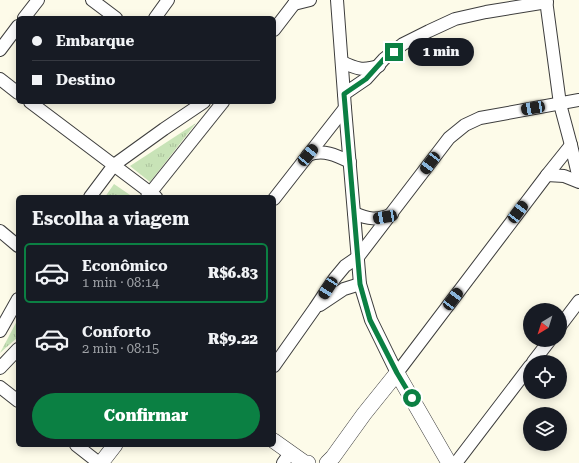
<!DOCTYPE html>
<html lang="pt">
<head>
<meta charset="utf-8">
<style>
  :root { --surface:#171b24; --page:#242831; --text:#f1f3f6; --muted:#9ea1a6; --line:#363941; --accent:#0b8043 }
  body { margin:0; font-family:"Roboto Serif",serif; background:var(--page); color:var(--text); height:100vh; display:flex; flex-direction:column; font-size:15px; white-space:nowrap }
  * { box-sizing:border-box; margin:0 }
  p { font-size:13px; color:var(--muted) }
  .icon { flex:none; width:22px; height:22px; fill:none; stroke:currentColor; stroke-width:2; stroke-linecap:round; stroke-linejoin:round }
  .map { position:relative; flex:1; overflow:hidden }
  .panel { position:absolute; left:16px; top:195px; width:260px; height:252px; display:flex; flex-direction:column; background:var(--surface); border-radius:6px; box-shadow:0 2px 10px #0003 }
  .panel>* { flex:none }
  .hud { position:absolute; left:16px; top:16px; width:260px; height:88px; border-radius:6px; box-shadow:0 2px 10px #0003; display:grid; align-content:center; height:88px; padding:0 16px; background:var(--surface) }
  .needle { width:26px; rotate:218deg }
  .tools { position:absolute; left:523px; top:303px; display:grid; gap:8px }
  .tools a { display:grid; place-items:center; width:44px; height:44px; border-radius:50%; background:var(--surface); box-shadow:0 2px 10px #0003; font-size:20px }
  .end { position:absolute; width:18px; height:18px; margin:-9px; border:5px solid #0b8043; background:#fff; box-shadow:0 0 0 2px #fff }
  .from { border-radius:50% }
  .bubble { position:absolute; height:28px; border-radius:14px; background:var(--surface); box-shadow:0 2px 10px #0003; font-size:13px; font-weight:800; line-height:28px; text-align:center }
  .car { position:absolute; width:12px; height:24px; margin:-12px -6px; border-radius:5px; box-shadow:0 0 3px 1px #0007; background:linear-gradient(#222 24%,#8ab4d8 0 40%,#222 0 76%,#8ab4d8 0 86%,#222 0) }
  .hud b { display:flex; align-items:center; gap:14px; height:38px; font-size:15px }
  .hud b+b { border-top:1px solid var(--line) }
  .hud i { width:10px; height:10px; background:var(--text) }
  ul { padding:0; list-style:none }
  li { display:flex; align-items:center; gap:12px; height:60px; margin:0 8px 6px; padding:0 8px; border:2px solid transparent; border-radius:6px }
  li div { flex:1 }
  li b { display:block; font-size:15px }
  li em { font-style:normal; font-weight:800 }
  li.current { border-color:var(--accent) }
  li>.icon { width:36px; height:36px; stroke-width:1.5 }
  h2 { padding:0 16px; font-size:18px; line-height:48px }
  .action { display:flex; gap:8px; margin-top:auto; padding:8px 16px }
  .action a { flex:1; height:46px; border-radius:24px; background:var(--accent); color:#fff; font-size:16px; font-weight:800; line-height:46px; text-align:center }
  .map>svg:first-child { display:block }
</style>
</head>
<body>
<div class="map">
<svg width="579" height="463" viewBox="0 0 579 463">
  <defs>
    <pattern id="grass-tufts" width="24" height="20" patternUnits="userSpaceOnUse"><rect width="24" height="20" fill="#c8e3b7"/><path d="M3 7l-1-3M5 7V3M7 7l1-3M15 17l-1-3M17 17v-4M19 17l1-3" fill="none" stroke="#aac19c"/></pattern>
  </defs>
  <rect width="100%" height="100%" fill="#fdfbe9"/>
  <!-- grass -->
  <g fill="url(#grass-tufts)">
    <path d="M196,123L150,182L130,166Z"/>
    <path d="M114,184L133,197H105Z"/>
    <path d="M18,319V337L0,353Z"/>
  </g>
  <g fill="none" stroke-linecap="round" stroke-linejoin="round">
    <!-- minor casing -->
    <g stroke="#3d3d3d" stroke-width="14">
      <g id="minor">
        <path d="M92,0L116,18"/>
        <path d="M337,0L345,108L360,284L371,320L397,373L547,175L571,145"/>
        <path d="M546,0L560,104L571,145L579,179"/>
        <path d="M294,4L310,0"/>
        <path d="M24,18L38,0"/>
        <path d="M155,18L168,0"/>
        <path d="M274,30L297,0"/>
        <path d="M0,50L18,26"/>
        <path d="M342,62C357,69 362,71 379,66"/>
        <path d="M0,79L18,93"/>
        <path d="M344,94L366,79L384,59L403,44L429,31L455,19L486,12L547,2"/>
        <path d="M30,102L156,197"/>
        <path d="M308,155C323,149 336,155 350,162"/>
        <path d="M547,175L564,176L579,182"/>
        <path d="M90,197L114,165L164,129L204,102"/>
        <path d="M147,197L223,102"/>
        <path d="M274,199L345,108"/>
        <path d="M354,213C368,219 377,221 392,214"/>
        <path d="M0,231L18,246"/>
        <path d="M320,305L344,289L360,284"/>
        <path d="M560,326L579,301"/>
        <path d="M0,331L18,299"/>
        <path d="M533,362L550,340"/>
        <path d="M274,366L315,308L335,278L345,266L358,257L449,138L465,125L480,118L579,100"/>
        <path d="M0,368L18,349"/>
        <path d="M0,387L18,401"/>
        <path d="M76,445L99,463"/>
        <path d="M283,463L290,453"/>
        <path d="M456,463L530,366"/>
      </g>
    </g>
    <!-- tertiary casing -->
    <g stroke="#3d3d3d" stroke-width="16">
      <g id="tertiary">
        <path d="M274,441L305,463H308"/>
        <path d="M101,463L115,445"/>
        <path d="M327,463L333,457L364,414L397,373L449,463"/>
      </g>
    </g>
    <!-- minor -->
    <use href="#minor" stroke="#fff" stroke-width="12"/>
    <!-- tertiary -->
    <use href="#tertiary" stroke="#fff" stroke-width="15"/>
  </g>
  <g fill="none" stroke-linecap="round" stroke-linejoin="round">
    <!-- route -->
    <path stroke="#0b8043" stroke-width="5" d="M394,52L384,59L366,79L344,94L360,284L370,320L397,373L412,398"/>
  </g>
</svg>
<div class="tools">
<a><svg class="needle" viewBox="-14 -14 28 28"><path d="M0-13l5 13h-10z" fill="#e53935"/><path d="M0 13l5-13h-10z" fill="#9ea1a6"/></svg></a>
<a><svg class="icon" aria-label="locate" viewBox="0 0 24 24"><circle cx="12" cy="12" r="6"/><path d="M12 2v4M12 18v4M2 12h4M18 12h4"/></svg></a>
<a><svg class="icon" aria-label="layers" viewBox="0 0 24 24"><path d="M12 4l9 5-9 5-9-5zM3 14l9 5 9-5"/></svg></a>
</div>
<i class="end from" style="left:412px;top:398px"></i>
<i class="end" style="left:394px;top:52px"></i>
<div class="bubble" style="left:408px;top:38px;width:66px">1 min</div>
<i class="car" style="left:533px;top:108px;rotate:260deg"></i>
<i class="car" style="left:308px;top:155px;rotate:39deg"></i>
<i class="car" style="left:430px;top:163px;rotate:217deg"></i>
<i class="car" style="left:518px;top:212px;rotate:37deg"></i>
<i class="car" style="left:385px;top:217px;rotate:260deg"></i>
<i class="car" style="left:328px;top:288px;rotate:213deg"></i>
<i class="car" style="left:453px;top:299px;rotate:37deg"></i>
<div class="hud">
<b><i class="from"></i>Embarque</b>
<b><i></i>Destino</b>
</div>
<section class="panel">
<h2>Escolha a viagem</h2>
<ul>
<li class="current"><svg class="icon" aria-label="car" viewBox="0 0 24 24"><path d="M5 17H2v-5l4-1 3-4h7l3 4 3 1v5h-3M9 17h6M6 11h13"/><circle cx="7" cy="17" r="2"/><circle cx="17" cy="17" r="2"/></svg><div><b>Econômico</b><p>1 min · 08:14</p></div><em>R$6.83</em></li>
<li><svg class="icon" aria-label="car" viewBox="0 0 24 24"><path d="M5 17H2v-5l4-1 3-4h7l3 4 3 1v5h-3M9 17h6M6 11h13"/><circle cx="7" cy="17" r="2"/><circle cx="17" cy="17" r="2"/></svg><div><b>Conforto</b><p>2 min · 08:15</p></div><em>R$9.22</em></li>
</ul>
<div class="action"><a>Confirmar</a></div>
</section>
</div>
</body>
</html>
